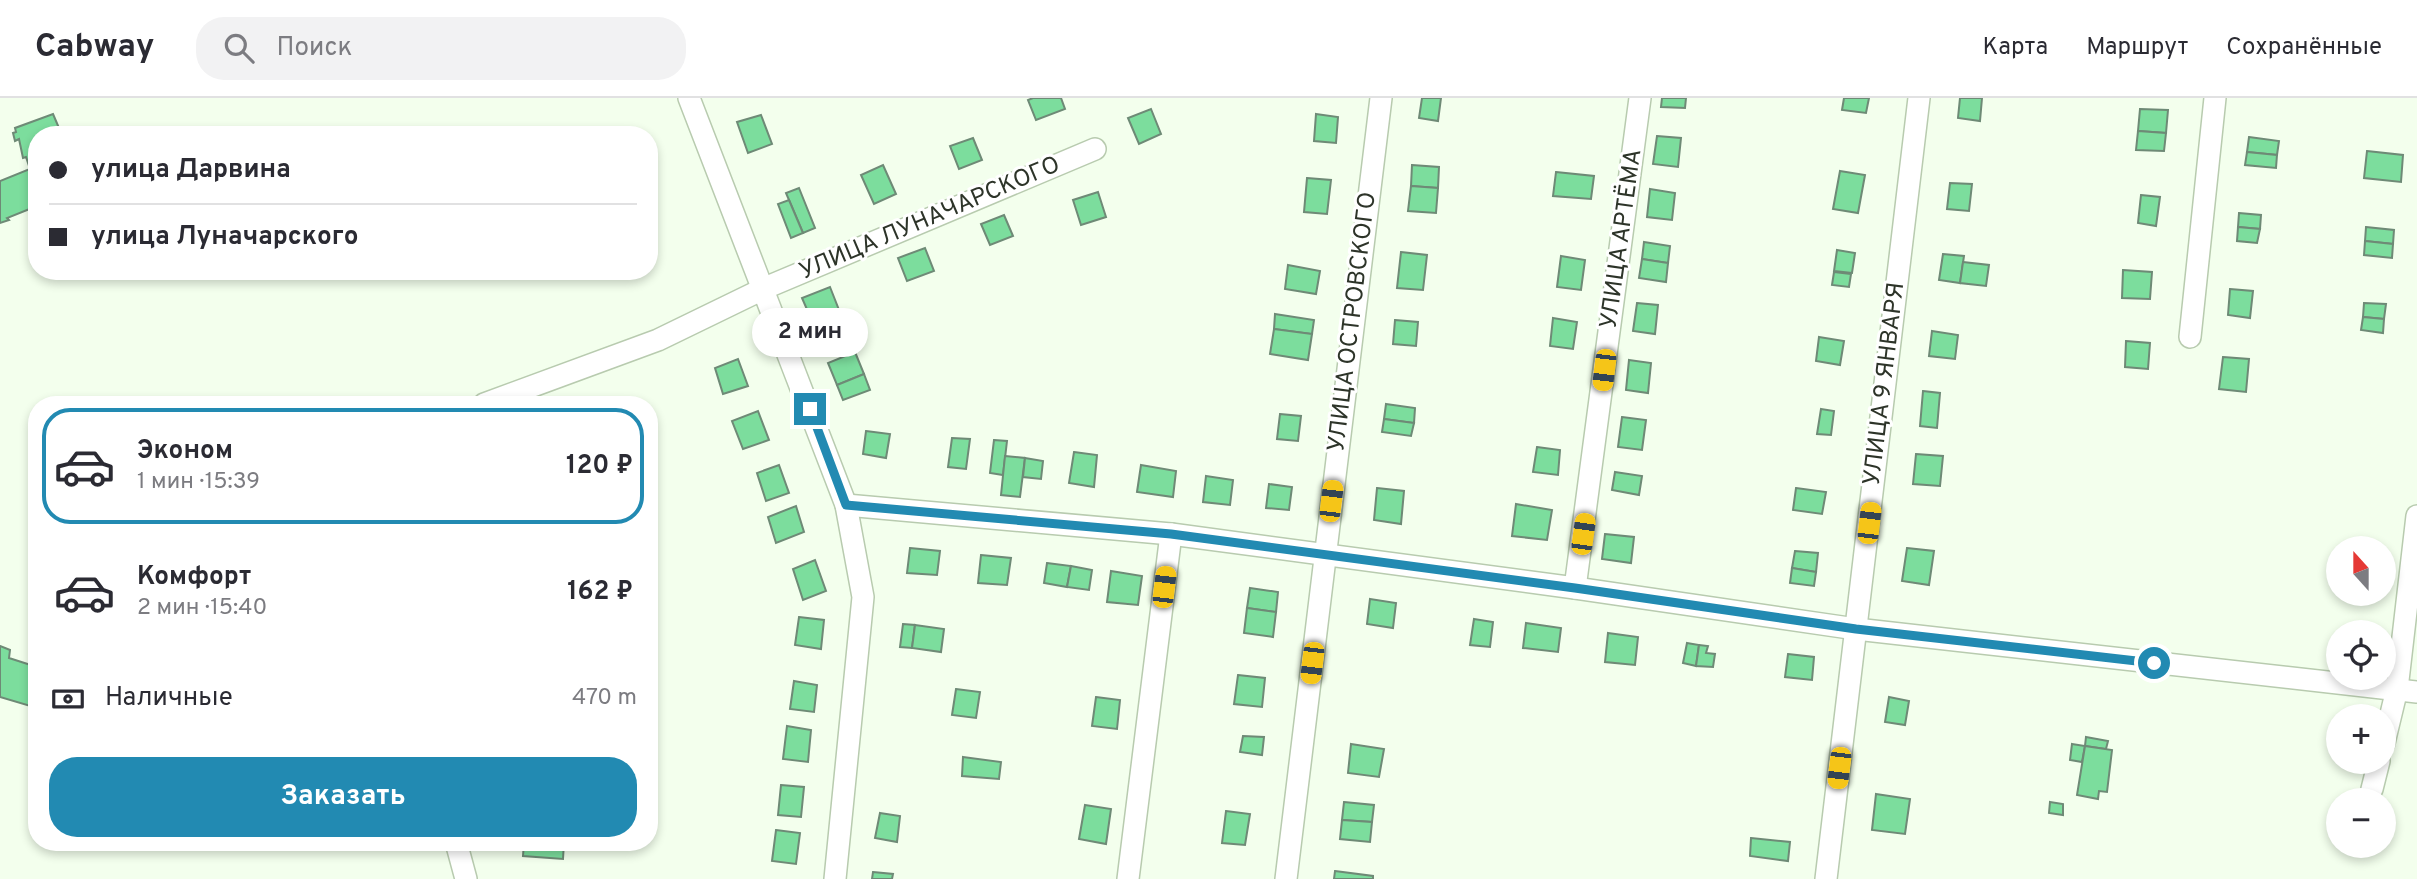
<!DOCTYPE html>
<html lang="ru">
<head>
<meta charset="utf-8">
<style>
  :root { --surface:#fff; --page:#f2f2f3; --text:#2b2b33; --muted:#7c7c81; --line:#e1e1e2; --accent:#228ab2 }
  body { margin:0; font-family:Overpass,sans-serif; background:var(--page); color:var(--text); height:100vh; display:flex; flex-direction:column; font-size:26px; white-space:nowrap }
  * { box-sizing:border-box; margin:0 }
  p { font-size:23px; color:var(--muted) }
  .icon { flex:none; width:38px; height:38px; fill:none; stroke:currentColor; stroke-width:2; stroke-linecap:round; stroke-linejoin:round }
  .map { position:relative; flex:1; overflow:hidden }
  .panel { position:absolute; left:28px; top:298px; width:630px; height:455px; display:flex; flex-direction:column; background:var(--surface); border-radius:28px; box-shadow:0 4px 10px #0003 }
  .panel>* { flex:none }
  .guide { position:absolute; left:28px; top:28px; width:630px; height:154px; border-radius:28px; box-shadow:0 4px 10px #0003; display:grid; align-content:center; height:154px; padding:0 21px; background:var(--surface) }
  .needle { width:46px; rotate:339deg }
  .buttons { position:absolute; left:2326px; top:438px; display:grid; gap:14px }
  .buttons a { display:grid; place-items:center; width:70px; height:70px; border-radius:50%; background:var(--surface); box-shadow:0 4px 10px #0003; font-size:35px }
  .end { position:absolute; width:32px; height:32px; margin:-16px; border:9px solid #228ab2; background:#fff; box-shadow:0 0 0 4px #fff }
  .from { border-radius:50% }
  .bubble { position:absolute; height:49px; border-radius:24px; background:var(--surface); box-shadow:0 4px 10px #0003; font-size:23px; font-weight:700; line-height:49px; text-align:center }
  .car { position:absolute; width:21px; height:42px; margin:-21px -10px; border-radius:9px; box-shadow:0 0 5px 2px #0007; background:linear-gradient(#f5c518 24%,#345 0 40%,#f5c518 0 76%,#345 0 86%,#f5c518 0) }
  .guide b { display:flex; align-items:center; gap:24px; height:66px; font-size:26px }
  .guide b+b { border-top:2px solid var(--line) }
  .guide i { width:18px; height:18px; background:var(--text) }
  ul { padding:12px 0 0; list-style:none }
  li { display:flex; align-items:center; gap:21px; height:116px; margin:0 14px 10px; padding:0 7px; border:4px solid transparent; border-radius:28px }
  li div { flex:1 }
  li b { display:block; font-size:26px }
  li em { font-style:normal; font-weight:700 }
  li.active { border-color:var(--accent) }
  li>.icon { width:63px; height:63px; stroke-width:1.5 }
  .pay { display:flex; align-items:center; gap:18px; height:77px; padding:0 21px; font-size:26px }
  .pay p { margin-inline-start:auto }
  .cta { display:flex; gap:14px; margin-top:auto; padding:14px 21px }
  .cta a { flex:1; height:80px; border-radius:28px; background:var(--accent); color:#fff; font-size:28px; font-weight:700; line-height:80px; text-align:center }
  header { display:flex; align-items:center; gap:42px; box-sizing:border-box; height:98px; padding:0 35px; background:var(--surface); border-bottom:2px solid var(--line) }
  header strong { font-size:33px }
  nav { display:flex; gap:38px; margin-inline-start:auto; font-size:24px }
  .search { width:490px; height:63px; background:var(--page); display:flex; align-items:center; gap:18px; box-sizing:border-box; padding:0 24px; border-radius:28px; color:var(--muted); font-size:26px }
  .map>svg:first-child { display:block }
</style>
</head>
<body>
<header>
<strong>Cabway</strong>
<div class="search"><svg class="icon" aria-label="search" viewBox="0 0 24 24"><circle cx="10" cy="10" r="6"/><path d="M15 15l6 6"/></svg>Поиск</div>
<nav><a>Карта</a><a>Маршрут</a><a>Сохранённые</a></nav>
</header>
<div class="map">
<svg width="2417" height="781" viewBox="0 0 2417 781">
  <rect width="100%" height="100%" fill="#f3ffed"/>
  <!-- building -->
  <g fill="#7cdd9d" stroke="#6e8a76" stroke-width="2">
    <path d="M1033,0H1061L1065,11L1036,22L1028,2Z"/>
    <path d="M1422,0H1441L1438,23L1419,20Z"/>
    <path d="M1662,0H1686L1685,10L1661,9Z"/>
    <path d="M1844,0H1869L1866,15L1842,12Z"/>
    <path d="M1960,0H1982L1980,23L1958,20Z"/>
    <path d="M1151,11L1161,36L1139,46L1128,20Z"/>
    <path d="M2140,11L2168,12L2166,35L2138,33Z"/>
    <path d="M53,16L62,37H37V108L7,120L9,122L0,125V83L30,71L26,59L23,60L19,41L15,43L13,35L16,34L15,30Z"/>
    <path d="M1316,16L1338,19L1336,45L1314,43Z"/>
    <path d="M761,17L772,46L748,55L737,24Z"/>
    <path d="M2138,33L2166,35L2164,53L2136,52Z"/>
    <path d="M1657,38L1681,40L1678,69L1653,66Z"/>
    <path d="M2249,39L2279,43L2277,57L2247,54Z"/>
    <path d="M973,40L982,62L959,71L950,48Z"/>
    <path d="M2367,53L2403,57L2401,84L2364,80Z"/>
    <path d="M2247,54L2277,57L2276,70L2245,67Z"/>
    <path d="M883,67L896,96L874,106L861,77Z"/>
    <path d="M1412,67L1439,69L1438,90L1411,88Z"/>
    <path d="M1840,73L1865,77L1858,115L1833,111Z"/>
    <path d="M1556,74L1594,78L1591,101L1553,98Z"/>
    <path d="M1307,80L1331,82L1327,116L1304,114Z"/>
    <path d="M1950,85L1972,86L1969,113L1947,111Z"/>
    <path d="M1411,88L1438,90L1436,115L1408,113Z"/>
    <path d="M799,90L815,130L803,135L786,95Z"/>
    <path d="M1650,91L1675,95L1672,122L1647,119Z"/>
    <path d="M1098,94L1106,119L1081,127L1073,102Z"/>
    <path d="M2141,97L2160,99L2156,128L2138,125Z"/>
    <path d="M789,102L803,135L791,140L778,106Z"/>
    <path d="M2239,115L2261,117L2260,131L2238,129Z"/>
    <path d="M1004,117L1013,138L990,147L981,126Z"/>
    <path d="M2238,129L2260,131L2257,145L2237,143Z"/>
    <path d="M2366,129L2394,132L2393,146L2365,143Z"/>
    <path d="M2365,143L2393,146L2392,160L2364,157Z"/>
    <path d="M1644,144L1670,148L1668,165L1642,161Z"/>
    <path d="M925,150L934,173L907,183L898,160Z"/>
    <path d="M1837,152L1855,155L1852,175L1834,173Z"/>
    <path d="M1401,154L1427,157L1423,192L1397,190Z"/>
    <path d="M1943,156L1964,158L1960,185L1939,182Z"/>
    <path d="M1561,158L1585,162L1581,192L1557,189Z"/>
    <path d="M1642,161L1668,165L1666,184L1639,180Z"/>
    <path d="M1963,164L1989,167L1986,188L1960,185Z"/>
    <path d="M1288,167L1320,173L1316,196L1285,191Z"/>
    <path d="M2123,172L2152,174L2150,201L2122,200Z"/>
    <path d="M1834,174L1851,176L1849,189L1832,187Z"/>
    <path d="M830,189L839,212L812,223L802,200Z"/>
    <path d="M2230,191L2253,193L2250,220L2228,217Z"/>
    <path d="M1637,205L1658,207L1655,236L1633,233Z"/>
    <path d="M2364,205L2386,206L2384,221L2363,219Z"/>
    <path d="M1275,216L1314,222L1312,236L1274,231Z"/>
    <path d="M2363,219L2384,221L2383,235L2361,232Z"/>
    <path d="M1553,220L1577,224L1573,251L1550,248Z"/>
    <path d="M1395,222L1418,224L1416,248L1393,246Z"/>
    <path d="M1274,231L1312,236L1308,262L1270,256Z"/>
    <path d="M1932,233L1958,237L1955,261L1929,258Z"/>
    <path d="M1819,239L1844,243L1840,267L1816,263Z"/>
    <path d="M2126,243L2150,245L2148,271L2125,269Z"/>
    <path d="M855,254L864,276L837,287L828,265Z"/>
    <path d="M2223,259L2249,261L2246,294L2219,291Z"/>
    <path d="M738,261L748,288L723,296L715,270Z"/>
    <path d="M1629,262L1651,265L1648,295L1626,292Z"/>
    <path d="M864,276L870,292L843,302L837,287Z"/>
    <path d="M1923,293L1940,295L1937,330L1920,328Z"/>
    <path d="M1386,306L1415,310L1414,325L1384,321Z"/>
    <path d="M1821,311L1834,313L1831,337L1817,336Z"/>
    <path d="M758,313L769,342L743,351L732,323Z"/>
    <path d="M1280,316L1301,318L1298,343L1277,341Z"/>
    <path d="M1622,319L1646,322L1642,352L1618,349Z"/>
    <path d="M1384,321L1414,325L1411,338L1382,334Z"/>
    <path d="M866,333L890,336L886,360L863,356Z"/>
    <path d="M952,340L970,341L966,371L948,369Z"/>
    <path d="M994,342L1007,343L1003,377L990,375Z"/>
    <path d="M1537,349L1560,352L1558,377L1533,374Z"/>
    <path d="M1074,354L1097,357L1094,389L1069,385Z"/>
    <path d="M1916,356L1943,358L1940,388L1913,386Z"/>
    <path d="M1005,358L1025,360L1020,399L1001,397Z"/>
    <path d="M1025,360L1043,363L1041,381L1023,379Z"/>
    <path d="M779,367L789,395L766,403L757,375Z"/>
    <path d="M1141,367L1176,373L1173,399L1137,394Z"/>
    <path d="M1615,374L1642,378L1639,397L1612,392Z"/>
    <path d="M1206,378L1233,382L1230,407L1203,404Z"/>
    <path d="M1269,386L1292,389L1289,412L1266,410Z"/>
    <path d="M1377,390L1404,393L1401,426L1374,422Z"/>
    <path d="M1796,390L1826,394L1822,416L1793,412Z"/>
    <path d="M1516,406L1552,412L1547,442L1512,438Z"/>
    <path d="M796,408L804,434L776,445L768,419Z"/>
    <path d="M1605,436L1634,439L1631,465L1602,461Z"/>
    <path d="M910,450L940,453L937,477L907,475Z"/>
    <path d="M1907,450L1934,453L1929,487L1902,483Z"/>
    <path d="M1795,453L1818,455L1816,474L1792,470Z"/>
    <path d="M981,457L1011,460L1007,487L978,485Z"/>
    <path d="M815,462L826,493L803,502L793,471Z"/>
    <path d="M1047,465L1071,468L1067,489L1044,485Z"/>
    <path d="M1071,468L1092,472L1089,492L1067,489Z"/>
    <path d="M1792,470L1816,474L1814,488L1790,485Z"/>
    <path d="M1111,473L1142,478L1138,507L1107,504Z"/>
    <path d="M1250,490L1278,494L1276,514L1247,510Z"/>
    <path d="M1370,501L1396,505L1393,530L1367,526Z"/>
    <path d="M1247,510L1276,514L1273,539L1244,535Z"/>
    <path d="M799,519L824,522L821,551L795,547Z"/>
    <path d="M1474,521L1493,524L1490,549L1470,547Z"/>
    <path d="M1526,525L1561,530L1558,554L1523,550Z"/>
    <path d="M903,526L915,527L912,550L900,549Z"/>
    <path d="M915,527L944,531L941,554L912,550Z"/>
    <path d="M1608,535L1638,539L1635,567L1605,564Z"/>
    <path d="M1687,545L1699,547L1696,568L1683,565Z"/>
    <path d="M1699,547L1708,548L1706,555L1715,556L1713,569L1696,568Z"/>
    <path d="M0,548L10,552L9,560L37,569V610L0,599Z"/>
    <path d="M1788,556L1814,559L1812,582L1785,579Z"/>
    <path d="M1238,577L1265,580L1262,609L1234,606Z"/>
    <path d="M794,583L817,587L814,614L790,611Z"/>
    <path d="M956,591L980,594L976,620L952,617Z"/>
    <path d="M1096,599L1120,602L1117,631L1092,628Z"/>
    <path d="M1889,599L1909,603L1905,627L1885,624Z"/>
    <path d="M787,628L811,632L808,664L783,661Z"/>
    <path d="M1243,638L1264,639L1262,657L1240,654Z"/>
    <path d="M2086,639L2108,643L2106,651L2085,648Z"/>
    <path d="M1351,646L1384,651L1379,679L1348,675Z"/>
    <path d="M2072,646L2085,648L2082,664L2070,662Z"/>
    <path d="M2085,648L2112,652L2107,694L2099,693L2098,701L2077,697Z"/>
    <path d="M963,659L1001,664L999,681L962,678Z"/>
    <path d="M781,687L804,689L801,719L778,717Z"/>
    <path d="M1876,696L1910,701L1905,736L1872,732Z"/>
    <path d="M1344,704L1374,707L1372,724L1342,722Z"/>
    <path d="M2050,704L2063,706V717L2049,715Z"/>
    <path d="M1085,707L1111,711L1106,746L1079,741Z"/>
    <path d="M1226,713L1250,716L1245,747L1222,745Z"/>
    <path d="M880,715L900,718L897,744L875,740Z"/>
    <path d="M1342,722L1372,724L1370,744L1340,741Z"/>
    <path d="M776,732L800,735L796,766L772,763Z"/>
    <path d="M1751,740L1790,744L1788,763L1750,758Z"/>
    <path d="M524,744H564L563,761L523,758Z"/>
    <path d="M1335,773L1373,778V781H1334Z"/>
    <path d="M873,774L893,776L892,781H872Z"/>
  </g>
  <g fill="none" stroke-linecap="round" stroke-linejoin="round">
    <!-- street casing -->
    <g stroke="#b8cbaf" stroke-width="24">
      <g id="street">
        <path d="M689,0L846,407L863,499L835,781"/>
        <path d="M2190,239L2215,0"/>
        <path d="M484,306L658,242L765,190L1095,51"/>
        <path d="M846,407L1171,436L1575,490L1856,531L2417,594"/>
        <path d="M1575,490L1640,0"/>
        <path d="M2384,645L2397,591L2417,418"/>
        <path d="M2372,691L2379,663"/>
        <path d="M456,744L466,781"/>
        <path d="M1128,781L1171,436"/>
        <path d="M1286,781L1381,0"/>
        <path d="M1826,781L1919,0"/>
      </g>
    </g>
    <!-- street -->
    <use href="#street" stroke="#fff" stroke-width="21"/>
  </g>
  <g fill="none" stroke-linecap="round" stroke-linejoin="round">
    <!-- route -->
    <path stroke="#228ab2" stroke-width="9" d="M810,311L846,407L1171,436L1575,490L1856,531L2154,565"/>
  </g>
  <g text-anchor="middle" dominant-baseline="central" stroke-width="6" stroke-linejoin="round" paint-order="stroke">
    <!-- street labels -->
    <g font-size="24" fill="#2d3429" stroke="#fff">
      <text transform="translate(930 121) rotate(-23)">УЛИЦА ЛУНАЧАРСКОГО</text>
      <text transform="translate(1622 141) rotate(-82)">УЛИЦА АРТЁМА</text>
      <text transform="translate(1353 224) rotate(-83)">УЛИЦА ОСТРОВСКОГО</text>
      <text transform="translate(1885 286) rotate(-83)">УЛИЦА 9 ЯНВАРЯ</text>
    </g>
  </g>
</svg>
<div class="buttons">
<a><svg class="needle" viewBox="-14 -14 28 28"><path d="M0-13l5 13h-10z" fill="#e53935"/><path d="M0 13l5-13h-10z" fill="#7c7c81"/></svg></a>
<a><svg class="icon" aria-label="locate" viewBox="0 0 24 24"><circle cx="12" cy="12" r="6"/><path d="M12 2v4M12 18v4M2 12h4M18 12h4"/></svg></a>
<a>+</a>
<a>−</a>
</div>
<i class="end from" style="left:2154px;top:565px"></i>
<i class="end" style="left:810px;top:311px"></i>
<div class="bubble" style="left:752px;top:210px;width:116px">2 мин</div>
<i class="car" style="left:1604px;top:272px;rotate:187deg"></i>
<i class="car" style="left:1331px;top:403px;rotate:7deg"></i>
<i class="car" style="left:1869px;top:425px;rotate:7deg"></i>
<i class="car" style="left:1583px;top:436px;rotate:8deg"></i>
<i class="car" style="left:1164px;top:489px;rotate:7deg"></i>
<i class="car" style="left:1312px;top:565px;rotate:187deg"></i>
<i class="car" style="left:1839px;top:670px;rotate:187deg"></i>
<div class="guide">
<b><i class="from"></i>улица Дарвина</b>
<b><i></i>улица Луначарского</b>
</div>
<section class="panel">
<ul>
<li class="active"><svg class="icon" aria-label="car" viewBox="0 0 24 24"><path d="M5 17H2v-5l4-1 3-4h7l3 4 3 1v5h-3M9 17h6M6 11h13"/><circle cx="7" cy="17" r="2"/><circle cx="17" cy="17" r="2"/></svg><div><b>Эконом</b><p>1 мин · 15:39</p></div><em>120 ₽</em></li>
<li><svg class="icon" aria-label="car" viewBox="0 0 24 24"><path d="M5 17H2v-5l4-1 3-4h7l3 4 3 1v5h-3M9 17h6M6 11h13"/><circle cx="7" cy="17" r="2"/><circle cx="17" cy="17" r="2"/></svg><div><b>Комфорт</b><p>2 мин · 15:40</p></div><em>162 ₽</em></li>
</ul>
<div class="pay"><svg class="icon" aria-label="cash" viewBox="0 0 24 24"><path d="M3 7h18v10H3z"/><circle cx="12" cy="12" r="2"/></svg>Наличные<p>470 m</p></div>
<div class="cta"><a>Заказать</a></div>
</section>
</div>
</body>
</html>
